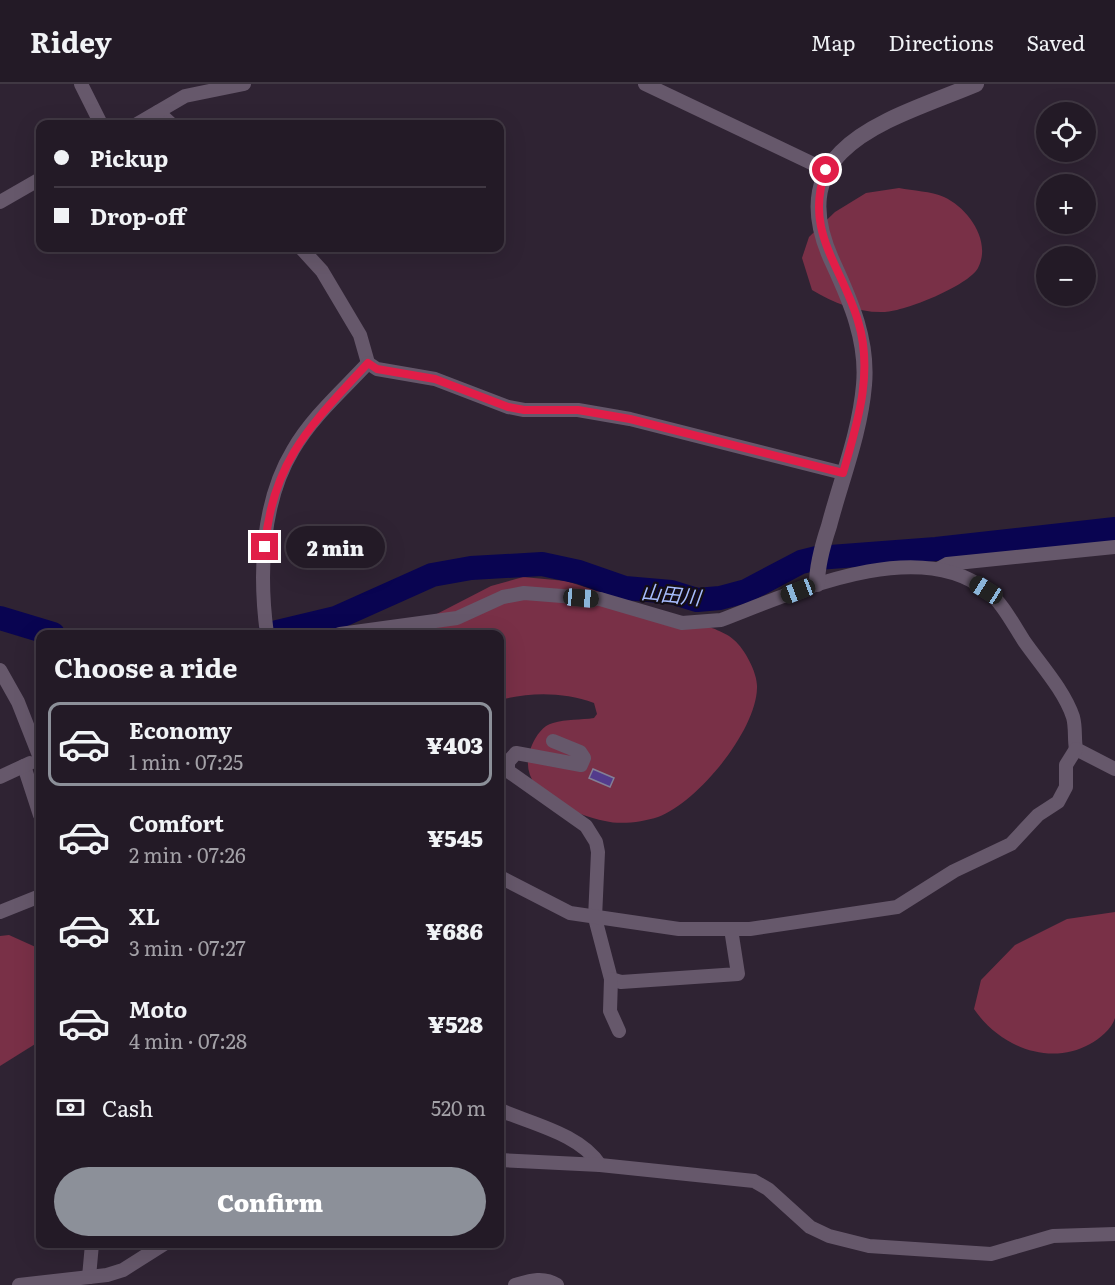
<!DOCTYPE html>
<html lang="en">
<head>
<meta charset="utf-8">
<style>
  :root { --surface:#231a26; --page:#2b232e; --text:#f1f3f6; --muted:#a3a1a7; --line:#403843; --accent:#8c9099 }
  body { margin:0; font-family:Literata,"Noto Sans JP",serif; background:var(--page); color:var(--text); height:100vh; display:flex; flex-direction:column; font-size:22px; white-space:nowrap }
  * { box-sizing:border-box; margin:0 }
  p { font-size:20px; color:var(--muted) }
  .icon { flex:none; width:33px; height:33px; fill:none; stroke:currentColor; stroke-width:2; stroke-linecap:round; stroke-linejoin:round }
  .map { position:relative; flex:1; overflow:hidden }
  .details { position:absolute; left:36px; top:546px; width:468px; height:618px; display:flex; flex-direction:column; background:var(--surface); border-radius:12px; box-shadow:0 6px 24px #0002,0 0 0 2px var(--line) }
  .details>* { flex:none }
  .guide { position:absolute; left:36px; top:36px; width:468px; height:132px; border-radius:12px; box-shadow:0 6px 24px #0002,0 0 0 2px var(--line); display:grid; align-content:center; height:132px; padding:0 18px; background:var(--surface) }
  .tools { position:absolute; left:1036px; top:18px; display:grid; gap:12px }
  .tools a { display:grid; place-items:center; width:60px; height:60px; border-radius:50%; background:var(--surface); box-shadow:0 6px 24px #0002,0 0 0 2px var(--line); font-size:30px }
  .end { position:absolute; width:27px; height:27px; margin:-14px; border:8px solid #e11d48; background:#fff; box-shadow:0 0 0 3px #fff }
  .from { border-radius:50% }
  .bubble { position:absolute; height:42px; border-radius:21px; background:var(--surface); box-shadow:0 6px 24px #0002,0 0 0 2px var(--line); font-size:20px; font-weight:800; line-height:42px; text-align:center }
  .car { position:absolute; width:18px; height:36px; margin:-18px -9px; border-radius:8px; box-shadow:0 0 4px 2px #0007; background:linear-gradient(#222 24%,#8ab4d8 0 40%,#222 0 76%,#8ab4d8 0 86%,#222 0) }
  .guide b { display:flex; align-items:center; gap:21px; height:57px; font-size:22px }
  .guide b+b { border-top:2px solid var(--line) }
  .guide i { width:15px; height:15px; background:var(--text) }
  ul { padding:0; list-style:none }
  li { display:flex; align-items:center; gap:18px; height:84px; margin:0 12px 9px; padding:0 6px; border:3px solid transparent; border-radius:12px }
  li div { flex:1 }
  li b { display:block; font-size:22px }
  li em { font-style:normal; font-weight:800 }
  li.selected { border-color:var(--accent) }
  li>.icon { width:54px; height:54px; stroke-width:1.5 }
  h2 { padding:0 18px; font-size:27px; line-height:72px }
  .pay { display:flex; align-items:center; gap:15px; height:66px; padding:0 18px; font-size:22px }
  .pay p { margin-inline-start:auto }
  .action { display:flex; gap:12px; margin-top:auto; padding:12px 18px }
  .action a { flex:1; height:69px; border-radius:36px; background:var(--accent); color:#fff; font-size:24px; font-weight:800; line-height:69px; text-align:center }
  header { display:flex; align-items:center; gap:36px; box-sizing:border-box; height:84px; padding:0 30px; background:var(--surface); border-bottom:2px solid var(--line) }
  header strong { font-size:28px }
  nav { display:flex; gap:33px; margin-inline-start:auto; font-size:21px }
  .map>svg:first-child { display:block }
</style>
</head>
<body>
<header>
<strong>Ridey</strong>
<nav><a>Map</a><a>Directions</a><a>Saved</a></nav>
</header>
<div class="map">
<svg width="1115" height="1201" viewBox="0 0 1115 1201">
  <rect width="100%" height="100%" fill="#2f2333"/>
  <!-- green -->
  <g fill="#793047">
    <path d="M899,104C913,107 931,107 944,113C968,124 992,157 978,184C968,202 905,227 885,228C858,229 834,219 812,206L802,174L809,153L835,128L866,109Z"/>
    <path d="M523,493L566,497L715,545C721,548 729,551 734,556C745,565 758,590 757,604C756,647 698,718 658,733C643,738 620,741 605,737C569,729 512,706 532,661C536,652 543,641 553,639C566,635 581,636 594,634L597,630L594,619C563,608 531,608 500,616V550H398L491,502Z"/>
    <path d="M1115,828C1115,854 1115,880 1115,906C1115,914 1115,926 1115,934C1112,945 1099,955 1090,960C1049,983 999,962 974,925L981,896L1015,861L1067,835Z"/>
    <path d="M9,851L40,865V957L0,982V852Z"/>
  </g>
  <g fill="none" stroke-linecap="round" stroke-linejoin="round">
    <!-- river -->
    <g stroke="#090451" stroke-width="24">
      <path d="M0,534L53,550"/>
      <path d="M269,550L336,534L432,491L471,484L542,480L579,488L625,504L671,508L697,516L720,514L746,507L801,478L817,474L936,465L1115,445"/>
    </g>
  </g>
  <!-- building -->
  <path fill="#533b8c" stroke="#837f96" stroke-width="1.5" d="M593,685L614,694L610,703L589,694Z"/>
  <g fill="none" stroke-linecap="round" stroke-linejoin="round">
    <!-- minor -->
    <g stroke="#66586b" stroke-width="14">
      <path d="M81,0L101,40"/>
      <path d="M645,0L826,86"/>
      <path d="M158,28L171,40"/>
      <path d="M137,40L185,12L244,0"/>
      <path d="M0,118L40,95"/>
      <path d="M301,164L322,187L360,251L368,279L377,285L435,295L508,323L524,326H578L630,335L843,389"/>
      <path d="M938,485L947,480L1115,463"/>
      <path d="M267,550C259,491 261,419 293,366C312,333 342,307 368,279"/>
      <path d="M340,550L457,534L503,513L524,509L600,515L682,539L721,536C792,509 916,451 986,506C1002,518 1013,540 1024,557C1040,580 1064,606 1073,633C1076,644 1074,654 1076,665L1115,685"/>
      <path d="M0,586L18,618L40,674"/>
      <path d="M553,657L580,668L584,674L581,681L516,669L508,678V687L586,742L596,758L598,768L595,834L611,895L621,898L738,890L731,845"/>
      <path d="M24,682L40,731"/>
      <path d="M0,693L30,679"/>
      <path d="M500,793L570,829L679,845H750L897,823L954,787L1011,760L1038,731L1058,718L1066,703V681L1076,665"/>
      <path d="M0,828L40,812"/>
      <path d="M611,895L610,927L619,947"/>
      <path d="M500,1026C532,1040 580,1050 600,1081"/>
      <path d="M500,1076L600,1081L754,1097L768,1105L810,1143L829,1152L869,1162L991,1170L1053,1152L1115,1150"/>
      <path d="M89,1193L92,1160"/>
      <path d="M19,1201L107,1191L123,1186L164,1160"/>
      <path d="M515,1201C529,1197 543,1192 557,1201"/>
    </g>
    <!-- tertiary -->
    <path stroke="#66586b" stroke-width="16" d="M817,500C817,480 823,460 829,442C841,396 860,349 864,301C868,257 851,218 833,179C778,61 890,36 976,0"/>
  </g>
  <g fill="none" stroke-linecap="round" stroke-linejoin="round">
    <!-- route -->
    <path stroke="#e11d48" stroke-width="8" d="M265,463C272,376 313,339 368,279L377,285L435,295L508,323L524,326H578L630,335L843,389C857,340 874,289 858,237C842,182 803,147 826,86"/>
  </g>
  <g text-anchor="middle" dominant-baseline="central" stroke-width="4.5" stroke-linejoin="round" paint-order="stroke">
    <!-- water labels -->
    <g font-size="20" font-style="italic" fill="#a7bdfe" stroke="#140e16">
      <text transform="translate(671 509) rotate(6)">山田川</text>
    </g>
  </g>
</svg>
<div class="tools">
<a><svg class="icon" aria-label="locate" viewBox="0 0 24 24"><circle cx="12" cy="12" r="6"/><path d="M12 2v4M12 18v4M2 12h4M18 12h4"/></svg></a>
<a>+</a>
<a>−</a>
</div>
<i class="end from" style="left:826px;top:86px"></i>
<i class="end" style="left:265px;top:463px"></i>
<div class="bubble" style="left:286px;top:442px;width:99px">2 min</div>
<i class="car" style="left:986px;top:506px;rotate:302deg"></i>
<i class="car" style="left:798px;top:507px;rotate:249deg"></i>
<i class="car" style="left:581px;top:514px;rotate:95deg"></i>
<div class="guide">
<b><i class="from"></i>Pickup</b>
<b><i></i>Drop-off</b>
</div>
<section class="details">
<h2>Choose a ride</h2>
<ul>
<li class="selected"><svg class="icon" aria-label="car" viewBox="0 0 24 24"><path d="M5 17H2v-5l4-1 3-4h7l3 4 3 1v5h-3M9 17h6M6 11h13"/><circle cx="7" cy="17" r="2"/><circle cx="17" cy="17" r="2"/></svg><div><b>Economy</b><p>1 min · 07:25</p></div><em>¥403</em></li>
<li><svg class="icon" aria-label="car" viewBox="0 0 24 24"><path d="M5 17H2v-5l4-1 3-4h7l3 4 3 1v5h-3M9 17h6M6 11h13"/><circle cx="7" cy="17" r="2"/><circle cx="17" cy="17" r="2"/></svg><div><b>Comfort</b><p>2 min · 07:26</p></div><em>¥545</em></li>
<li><svg class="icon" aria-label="car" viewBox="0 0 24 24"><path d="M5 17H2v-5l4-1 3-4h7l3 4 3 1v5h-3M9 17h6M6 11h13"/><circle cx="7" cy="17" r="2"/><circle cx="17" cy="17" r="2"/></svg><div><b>XL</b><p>3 min · 07:27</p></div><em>¥686</em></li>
<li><svg class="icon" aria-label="car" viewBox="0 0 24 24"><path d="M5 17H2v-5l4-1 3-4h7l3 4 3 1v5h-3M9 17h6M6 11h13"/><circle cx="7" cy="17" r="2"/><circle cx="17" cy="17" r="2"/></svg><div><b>Moto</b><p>4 min · 07:28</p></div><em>¥528</em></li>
</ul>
<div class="pay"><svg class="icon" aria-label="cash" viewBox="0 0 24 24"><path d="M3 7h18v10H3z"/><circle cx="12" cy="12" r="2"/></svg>Cash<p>520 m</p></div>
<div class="action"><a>Confirm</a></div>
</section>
</div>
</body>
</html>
